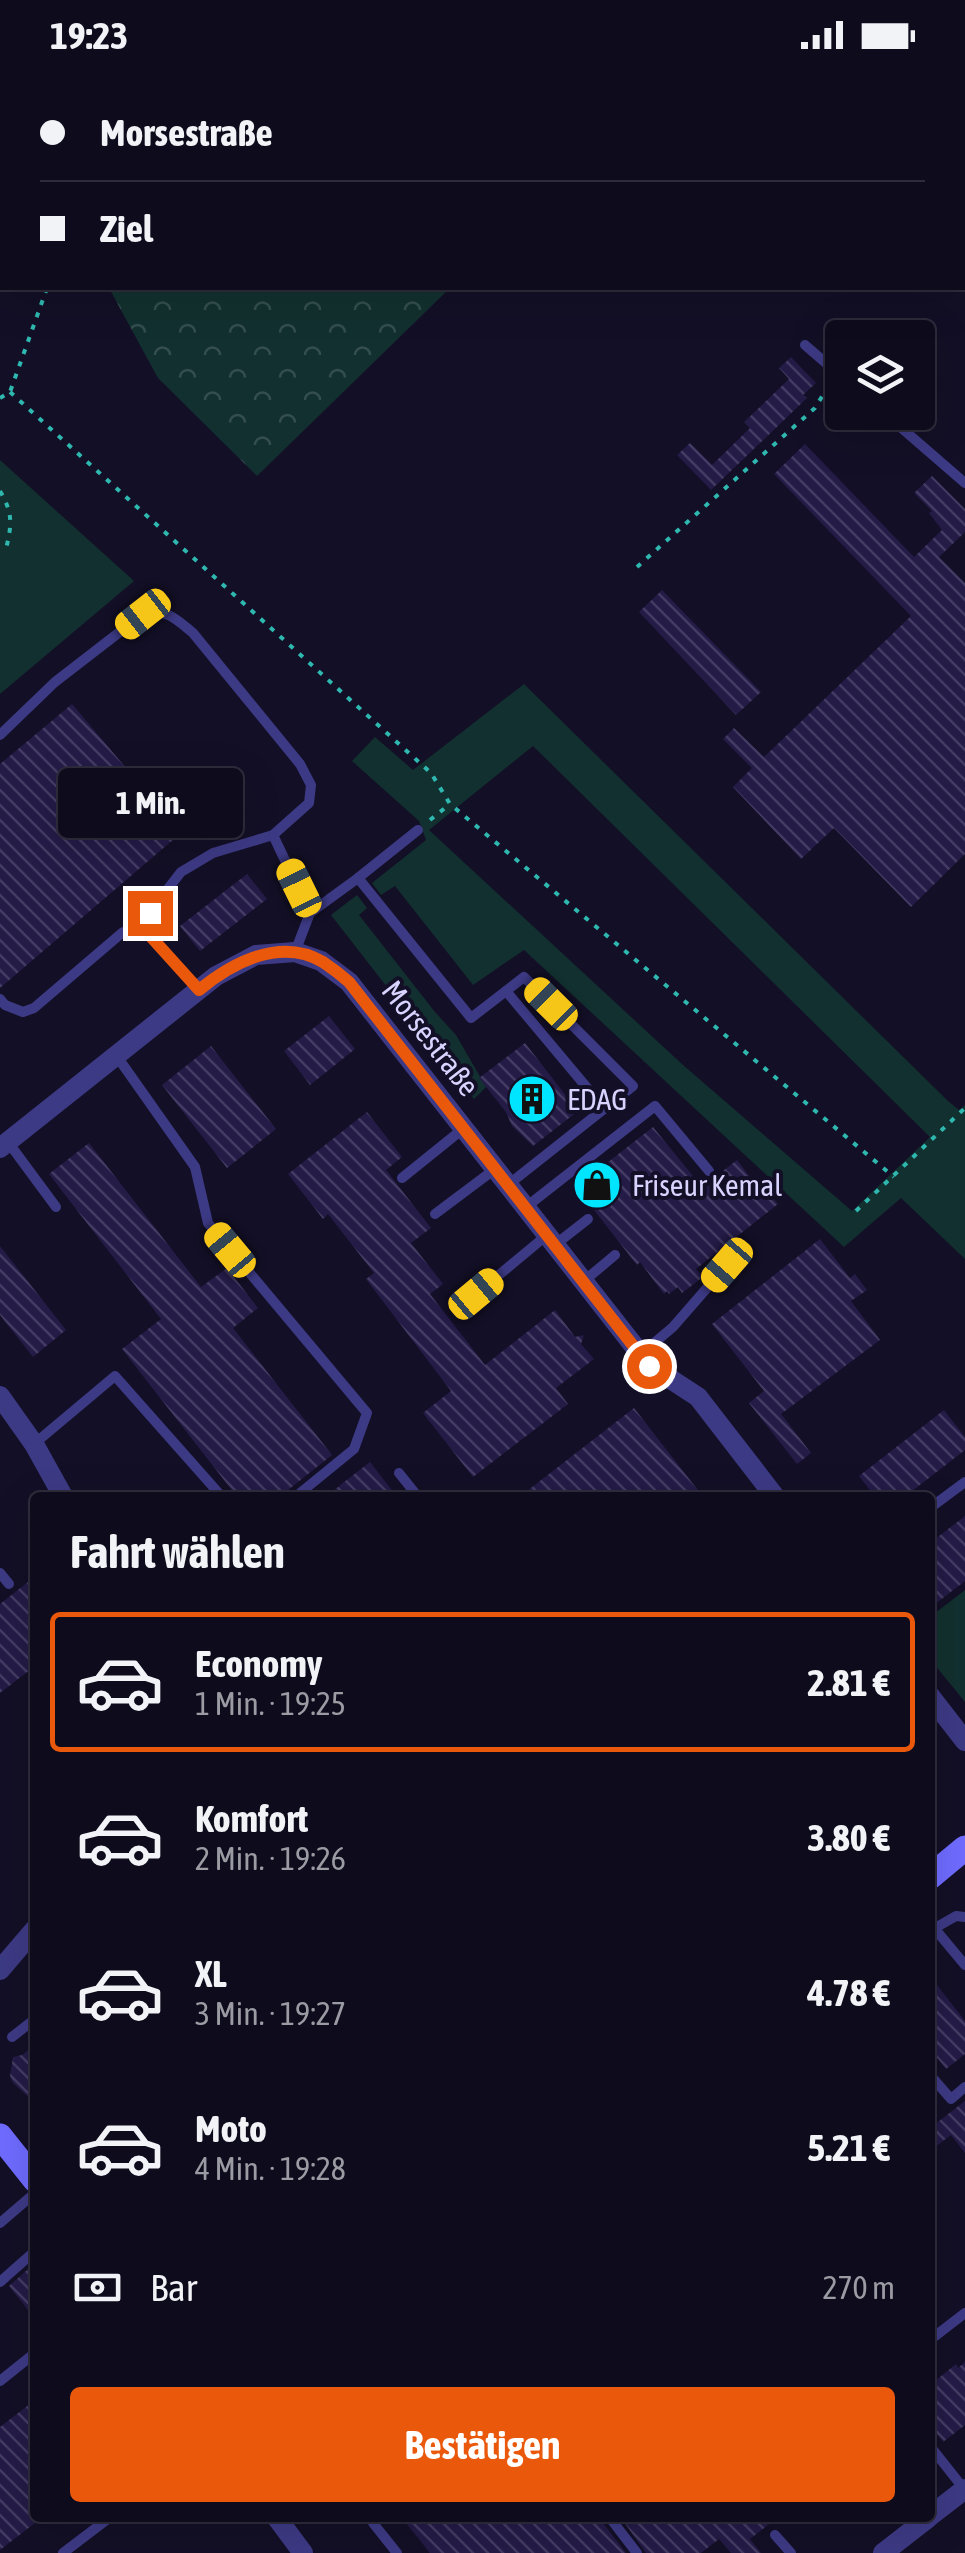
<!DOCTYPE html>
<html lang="de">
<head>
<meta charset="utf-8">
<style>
  :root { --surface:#0e0b1c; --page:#1c1929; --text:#f1f3f6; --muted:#9b9ba3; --line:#2e2b3b; --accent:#ea580c }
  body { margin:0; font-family:"Asap Condensed",sans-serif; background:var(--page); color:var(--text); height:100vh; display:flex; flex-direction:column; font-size:38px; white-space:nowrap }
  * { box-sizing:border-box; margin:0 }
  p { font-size:32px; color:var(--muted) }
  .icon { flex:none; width:55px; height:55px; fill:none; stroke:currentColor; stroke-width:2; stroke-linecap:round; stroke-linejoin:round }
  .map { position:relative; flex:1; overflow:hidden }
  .details { position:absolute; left:30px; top:1422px; width:905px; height:1030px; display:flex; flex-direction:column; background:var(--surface); border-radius:10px; box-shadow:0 10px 40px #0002,0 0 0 2px var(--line) }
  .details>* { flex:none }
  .hud { position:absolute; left:0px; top:0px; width:965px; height:220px; box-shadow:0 10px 40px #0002,0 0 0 2px var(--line); display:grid; align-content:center; height:220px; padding:0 40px; background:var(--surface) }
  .controls { position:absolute; left:825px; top:250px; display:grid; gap:20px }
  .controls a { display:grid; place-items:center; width:110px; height:110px; border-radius:10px; background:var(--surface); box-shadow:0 10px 40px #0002,0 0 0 2px var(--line); font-size:50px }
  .end { position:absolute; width:45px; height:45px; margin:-22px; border:12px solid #ea580c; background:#fff; box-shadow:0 0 0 5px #fff }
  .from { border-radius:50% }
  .bubble { position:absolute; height:70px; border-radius:10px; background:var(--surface); box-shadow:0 10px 40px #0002,0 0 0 2px var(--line); font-size:32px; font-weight:700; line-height:70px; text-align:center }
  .car { position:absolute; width:30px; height:60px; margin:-30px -15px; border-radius:12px; box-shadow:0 0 8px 2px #0007; background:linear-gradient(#f5c518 24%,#345 0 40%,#f5c518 0 76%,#345 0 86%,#f5c518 0) }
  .hud b { display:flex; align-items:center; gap:35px; height:95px; font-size:38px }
  .hud b+b { border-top:2px solid var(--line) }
  .hud i { width:25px; height:25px; background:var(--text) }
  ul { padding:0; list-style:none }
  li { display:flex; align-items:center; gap:30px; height:140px; margin:0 20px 15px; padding:0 20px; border:5px solid transparent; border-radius:10px }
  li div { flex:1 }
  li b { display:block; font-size:38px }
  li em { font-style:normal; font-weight:700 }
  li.on { border-color:var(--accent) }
  li>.icon { width:90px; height:90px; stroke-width:1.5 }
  h2 { padding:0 40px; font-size:45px; line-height:120px }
  .pay { display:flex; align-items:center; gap:25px; height:110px; padding:0 40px; font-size:38px }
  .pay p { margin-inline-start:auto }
  .action { display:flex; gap:20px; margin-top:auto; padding:20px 40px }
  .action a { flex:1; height:115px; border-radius:10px; background:var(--accent); color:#fff; font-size:40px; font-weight:700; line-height:115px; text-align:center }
  .status { display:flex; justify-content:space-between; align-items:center; height:70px; padding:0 50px; background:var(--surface); direction:ltr }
  .status svg { height:28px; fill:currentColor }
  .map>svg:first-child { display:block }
</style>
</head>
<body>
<div class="status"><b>19:23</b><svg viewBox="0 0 49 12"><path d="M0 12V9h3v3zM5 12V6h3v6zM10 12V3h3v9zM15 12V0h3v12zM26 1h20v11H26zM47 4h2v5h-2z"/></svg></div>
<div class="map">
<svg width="965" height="2483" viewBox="0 0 965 2483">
  <defs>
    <pattern id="forest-crowns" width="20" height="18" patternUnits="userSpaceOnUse" patternTransform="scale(2.5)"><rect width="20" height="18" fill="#12302f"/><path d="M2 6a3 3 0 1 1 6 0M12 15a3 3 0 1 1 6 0" fill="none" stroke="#344d4e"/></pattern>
    <pattern id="building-back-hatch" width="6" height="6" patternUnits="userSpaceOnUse" patternTransform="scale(2.5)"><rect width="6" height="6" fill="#241b47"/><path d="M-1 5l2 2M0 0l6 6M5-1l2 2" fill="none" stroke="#433b63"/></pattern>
  </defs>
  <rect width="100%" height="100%" fill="#130f26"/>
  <!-- grass -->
  <g fill="#12302f" fill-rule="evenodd">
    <path d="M0,390L134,511L0,624Z"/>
    <path d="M524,614L948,1031L959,1040L965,1035V1189L901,1128L844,1177L524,880L473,915L395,816L381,825L372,813L426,770L419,751L352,691L375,667L413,700ZM533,676L930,1067L852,1141L683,995L429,760Z"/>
    <path d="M357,825L367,838L359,845L435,942L456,965L486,1017L474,1029L331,845Z"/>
    <path d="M965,1520V1632L930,1589V1547Z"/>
  </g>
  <!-- forest -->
  <g fill="url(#forest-crowns)">
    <path d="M0,0H226L228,2H2V52L0,48Z"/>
    <path d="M109,218H450L257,406L158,308Z"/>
  </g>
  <!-- building -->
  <g fill="url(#building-back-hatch)">
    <path d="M791,287L816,313L803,325L807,328L711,420L677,385L690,373L712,395L750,358L744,352L789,309L779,298Z"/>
    <path d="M805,374L914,487L942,460L929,443L932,441L914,423L932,406L965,439V462L939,487L965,513V784L911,837L834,758L801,789L733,717L752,698L723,669L734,658L764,687L911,546L774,404Z"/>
    <path d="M662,520L761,622L736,645L639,542Z"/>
    <path d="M72,634L181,763L0,918V694Z"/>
    <path d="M247,804L267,829L200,881L180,856Z"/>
    <path d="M329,946L355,979L310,1015L284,981Z"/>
    <path d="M525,973L578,1041L533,1076L512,1056L506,1042L479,1008Z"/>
    <path d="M211,976L276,1059L227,1098L162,1015Z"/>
    <path d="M367,1042L402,1087L386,1100L431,1158L411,1173L443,1214L430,1224L485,1295L555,1240L575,1267L584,1265L581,1274L594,1289L556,1318L568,1334L473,1407L423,1343L451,1321L366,1209L374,1203L328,1144L323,1149L288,1104Z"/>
    <path d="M653,1057L702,1117L737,1090L760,1120L764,1117L778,1134L696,1199L703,1207L682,1223L678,1217L669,1224L667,1221L664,1224L640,1192L637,1195L576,1117Z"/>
    <path d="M89,1073L201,1217L227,1198L258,1238L233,1258L332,1385L278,1428H238L122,1279L161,1249L49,1104Z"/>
    <path d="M820,1169L850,1208L855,1204L867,1220L851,1231L880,1270L781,1344L811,1383L797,1394L749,1333L764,1321L712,1254Z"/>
    <path d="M0,1176L66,1260L33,1287L0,1245Z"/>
    <path d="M634,1338L704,1428H518Z"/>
    <path d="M944,1340L965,1367V1380L903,1428H876L859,1406Z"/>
    <path d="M370,1392L398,1428H325L344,1412Z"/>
    <path d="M965,1446V1511L930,1538V1473Z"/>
    <path d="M28,1512L35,1521V1596L0,1623V1534Z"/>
    <path d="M930,1906L965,1951V1984L946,1999L930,1979Z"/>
    <path d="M35,1975V2033L13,2013L10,2006L13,1987L22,1985Z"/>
    <path d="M965,2031V2083L951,2065L930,2081V2058Z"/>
    <path d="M35,2193V2249L9,2216Z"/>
    <path d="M965,2292V2355L943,2372L930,2355V2315L956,2294L958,2298Z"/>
    <path d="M35,2330V2453L0,2480V2357Z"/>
    <path d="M402,2448H601L603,2453L626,2483H430Z"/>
    <path d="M621,2448H777L750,2469L761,2483H731L719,2469L701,2483H646Z"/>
  </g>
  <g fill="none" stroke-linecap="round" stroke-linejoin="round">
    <!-- path -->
    <g stroke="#2fb8b0" stroke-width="4" stroke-dasharray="5 8" stroke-linecap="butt">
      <path d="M105,0L107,2"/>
      <path d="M308,2L311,0"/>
      <path d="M0,120L2,118"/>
      <path d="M10,322L431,703L450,734L894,1107"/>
      <path d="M0,328L10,322L47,218"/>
      <path d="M0,421C13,443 12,454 6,479"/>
      <path d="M637,497L815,338L829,315"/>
      <path d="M430,750L450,734"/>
      <path d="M856,1141L965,1038"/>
    </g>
    <!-- lane -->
    <g stroke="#3d3a85" stroke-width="10">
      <path d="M805,275L842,307"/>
      <path d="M883,342L965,413"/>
      <path d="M0,665L55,612L143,544C167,538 176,549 193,563L300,694L311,715L309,733L273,765L213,783L181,802L149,843L143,857"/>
      <path d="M273,765L310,843"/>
      <path d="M358,808L471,948L524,907L633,1016L509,1114"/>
      <path d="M143,857L198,919"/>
      <path d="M295,882L310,843L358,808L418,760"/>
      <path d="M506,921L604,1038"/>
      <path d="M0,929L5,935L23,942L34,938L123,862L143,857"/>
      <path d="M116,985L195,1097L208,1153L367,1343L354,1379L294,1428"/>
      <path d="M8,1072L56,1137"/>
      <path d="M402,1108L464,1058"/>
      <path d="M526,1137L655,1036L709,1101"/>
      <path d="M435,1144L495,1099"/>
      <path d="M556,1174L588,1149"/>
      <path d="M584,1211L615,1185"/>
      <path d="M476,1224L547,1165"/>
      <path d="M641,1284L673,1257L727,1195"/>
      <path d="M34,1374L115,1306L223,1428"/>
      <path d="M399,1403L419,1428"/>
      <path d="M930,1438L965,1412"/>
      <path d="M0,1503L9,1514"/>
      <path d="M930,1853L965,1895"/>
      <path d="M935,1858L956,1846L965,1847"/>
      <path d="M12,1967L35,1949"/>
      <path d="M930,2005L951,2029L965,2017"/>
      <path d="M0,2153L35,2123"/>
      <path d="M0,2212L35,2181"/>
      <path d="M930,2270L965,2243"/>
      <path d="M0,2311L35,2283"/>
      <path d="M930,2376L964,2419"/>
      <path d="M610,2448L637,2483"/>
      <path d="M373,2453L397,2483"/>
      <path d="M775,2465L791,2483"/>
      <path d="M63,2483L109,2448"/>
    </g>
    <!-- street -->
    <g stroke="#3d3a85" stroke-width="20">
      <path d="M0,1078L216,906L256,885L295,882L321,891L349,912L649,1295L698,1327L776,1428"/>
      <path d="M0,1326L34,1374L64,1428"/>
      <path d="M930,1626L965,1671"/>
      <path d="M0,1900L35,1859"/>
      <path d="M930,2446L965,2419"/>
      <path d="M277,2448L303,2483"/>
      <path d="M883,2483L928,2448"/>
    </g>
    <!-- secondary -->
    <g stroke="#6f6bff" stroke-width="25">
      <path d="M930,1807L965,1778"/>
      <path d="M0,2066L35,2110"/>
    </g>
  </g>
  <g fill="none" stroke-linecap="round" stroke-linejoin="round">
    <!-- route -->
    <path stroke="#ea580c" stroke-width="12" d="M150,843L143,858L199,920C233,892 281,867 323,892C332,898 341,905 349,912L649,1296"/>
  </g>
  <!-- icons -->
  <defs>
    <g id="building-disc" transform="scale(2.5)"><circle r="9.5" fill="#00e5ff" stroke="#130f26"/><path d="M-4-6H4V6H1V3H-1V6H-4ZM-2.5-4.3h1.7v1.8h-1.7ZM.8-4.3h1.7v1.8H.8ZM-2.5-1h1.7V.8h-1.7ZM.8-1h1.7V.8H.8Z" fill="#111"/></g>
    <g id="shop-disc" transform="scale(2.5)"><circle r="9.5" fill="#00e5ff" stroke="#130f26"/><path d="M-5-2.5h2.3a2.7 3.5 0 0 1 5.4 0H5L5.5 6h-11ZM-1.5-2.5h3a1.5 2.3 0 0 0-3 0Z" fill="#111"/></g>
  </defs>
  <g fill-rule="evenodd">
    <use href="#building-disc" x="532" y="1029"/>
    <use href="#shop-disc" x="597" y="1115"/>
  </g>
  <g text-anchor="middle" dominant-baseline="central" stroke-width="8" stroke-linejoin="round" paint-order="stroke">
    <!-- street labels -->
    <g font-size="30" fill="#d9d4ff" stroke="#130f26">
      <text transform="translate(431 968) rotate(52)">Morsestraße</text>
    </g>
    <!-- poi labels -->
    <g font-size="30" fill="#d9d4ff" stroke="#130f26" text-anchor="start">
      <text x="567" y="1029">EDAG</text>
      <text x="632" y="1115">Friseur Kemal</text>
    </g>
  </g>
</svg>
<div class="controls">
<a><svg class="icon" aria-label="layers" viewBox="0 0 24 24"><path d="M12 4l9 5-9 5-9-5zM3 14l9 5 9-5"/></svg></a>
</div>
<i class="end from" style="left:649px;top:1296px"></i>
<i class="end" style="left:150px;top:843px"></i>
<div class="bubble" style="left:58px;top:698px;width:185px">1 Min.</div>
<i class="car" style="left:143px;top:544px;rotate:232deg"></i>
<i class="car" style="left:299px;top:818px;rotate:334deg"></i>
<i class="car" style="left:551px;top:934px;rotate:315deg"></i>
<i class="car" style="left:230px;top:1180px;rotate:320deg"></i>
<i class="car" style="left:727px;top:1195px;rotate:221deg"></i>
<i class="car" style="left:476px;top:1224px;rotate:50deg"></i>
<div class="hud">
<b><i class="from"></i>Morsestraße</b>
<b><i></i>Ziel</b>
</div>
<section class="details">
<h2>Fahrt wählen</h2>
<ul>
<li class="on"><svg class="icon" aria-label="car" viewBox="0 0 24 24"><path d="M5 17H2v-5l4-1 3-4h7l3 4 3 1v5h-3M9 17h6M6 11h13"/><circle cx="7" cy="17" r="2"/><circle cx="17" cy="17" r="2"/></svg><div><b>Economy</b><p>1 Min. · 19:25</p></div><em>2.81 €</em></li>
<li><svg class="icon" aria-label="car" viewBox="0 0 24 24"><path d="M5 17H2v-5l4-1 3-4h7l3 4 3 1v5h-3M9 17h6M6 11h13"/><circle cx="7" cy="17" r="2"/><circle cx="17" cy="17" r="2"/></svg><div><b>Komfort</b><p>2 Min. · 19:26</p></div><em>3.80 €</em></li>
<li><svg class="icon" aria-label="car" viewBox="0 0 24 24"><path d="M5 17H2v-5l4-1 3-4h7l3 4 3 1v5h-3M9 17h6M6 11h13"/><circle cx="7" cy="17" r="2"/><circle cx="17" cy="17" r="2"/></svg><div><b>XL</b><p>3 Min. · 19:27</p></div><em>4.78 €</em></li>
<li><svg class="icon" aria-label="car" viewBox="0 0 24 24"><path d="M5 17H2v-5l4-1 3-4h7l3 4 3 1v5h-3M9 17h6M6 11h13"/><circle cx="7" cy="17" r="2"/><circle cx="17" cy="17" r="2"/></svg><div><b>Moto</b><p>4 Min. · 19:28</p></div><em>5.21 €</em></li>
</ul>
<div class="pay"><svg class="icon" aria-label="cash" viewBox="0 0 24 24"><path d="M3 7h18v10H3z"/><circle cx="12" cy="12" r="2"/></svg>Bar<p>270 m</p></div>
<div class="action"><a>Bestätigen</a></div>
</section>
</div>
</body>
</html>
